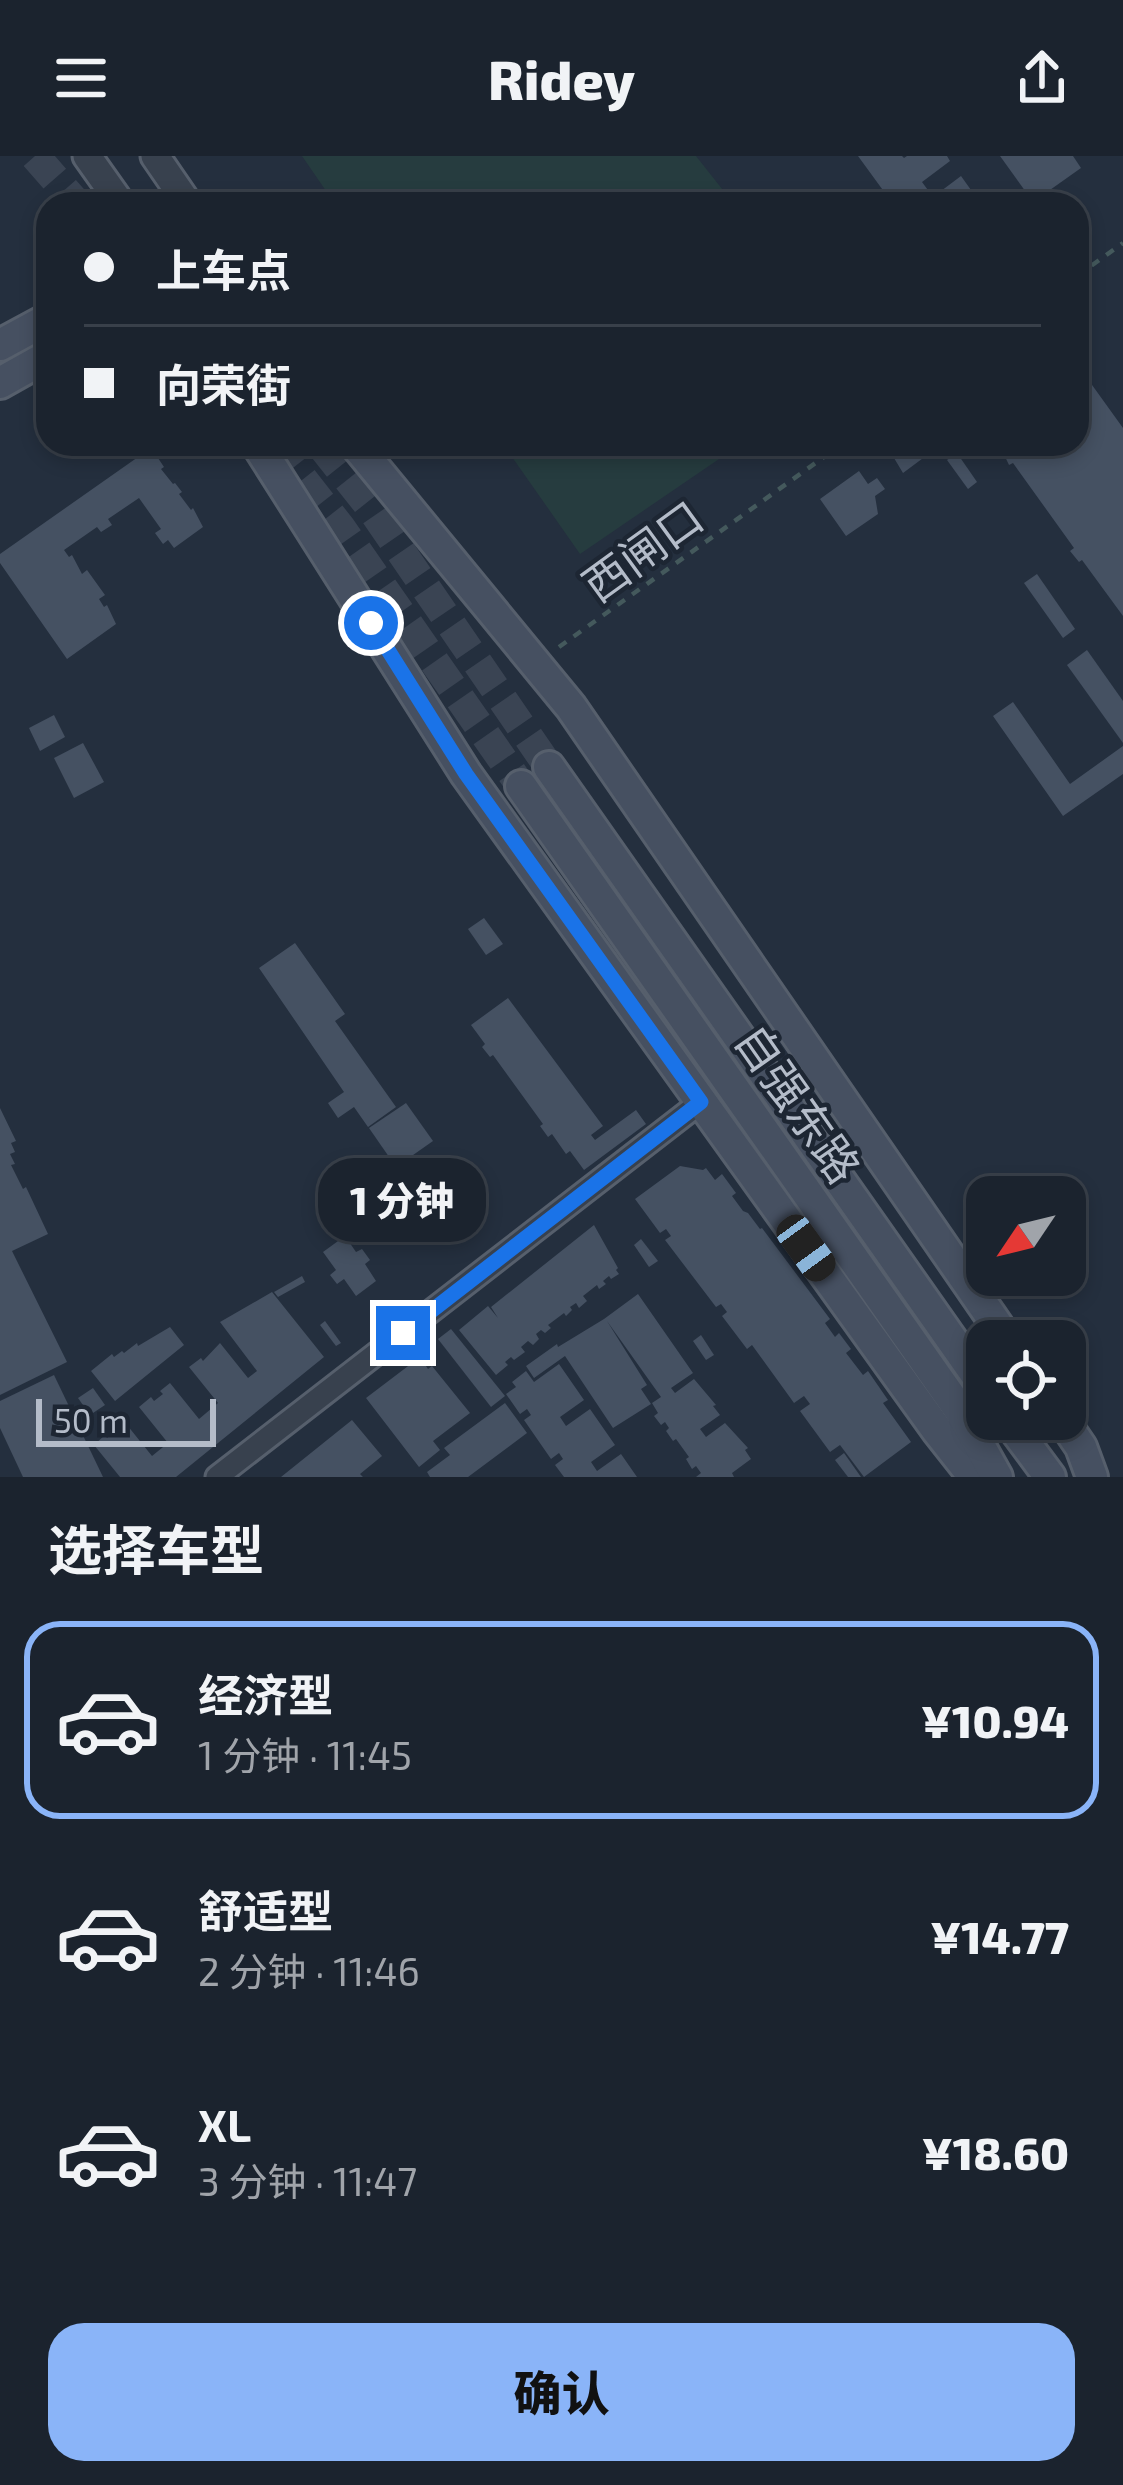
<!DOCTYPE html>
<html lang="zh">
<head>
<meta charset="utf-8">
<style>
  :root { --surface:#1b232e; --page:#242b36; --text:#f1f3f6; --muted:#a0a4aa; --line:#39404a; --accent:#8ab4f8 }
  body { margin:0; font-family:"Exo 2","Noto Sans SC",sans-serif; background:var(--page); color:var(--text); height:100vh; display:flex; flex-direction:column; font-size:45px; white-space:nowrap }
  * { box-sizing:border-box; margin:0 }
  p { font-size:39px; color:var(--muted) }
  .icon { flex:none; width:66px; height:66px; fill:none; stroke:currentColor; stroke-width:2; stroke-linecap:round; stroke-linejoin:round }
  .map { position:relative; height:1321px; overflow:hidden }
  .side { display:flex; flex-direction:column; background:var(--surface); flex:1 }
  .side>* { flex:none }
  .top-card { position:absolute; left:36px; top:36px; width:1053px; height:264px; border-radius:36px; box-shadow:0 6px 18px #0003,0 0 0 3px var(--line); display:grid; align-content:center; height:264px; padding:0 48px; background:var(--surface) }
  .needle { width:78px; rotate:235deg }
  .tools { position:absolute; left:966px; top:1020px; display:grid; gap:24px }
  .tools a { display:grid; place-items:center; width:120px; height:120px; border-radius:24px; background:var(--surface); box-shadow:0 6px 18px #0003,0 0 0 3px var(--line); font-size:60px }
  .scale { position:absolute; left:36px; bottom:30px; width:180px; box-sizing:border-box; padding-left:12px; border:6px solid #b4bcc9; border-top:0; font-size:33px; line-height:42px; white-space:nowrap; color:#b4bcc9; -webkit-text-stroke:9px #1d2633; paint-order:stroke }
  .end { position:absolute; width:54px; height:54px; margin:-27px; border:15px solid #1a73e8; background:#fff; box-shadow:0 0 0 6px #fff }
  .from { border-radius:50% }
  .bubble { position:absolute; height:84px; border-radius:36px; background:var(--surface); box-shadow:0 6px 18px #0003,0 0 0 3px var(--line); font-size:39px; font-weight:800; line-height:84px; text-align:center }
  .car { position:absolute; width:36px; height:72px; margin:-36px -18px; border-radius:15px; box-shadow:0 0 9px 3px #0007; background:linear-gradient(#222 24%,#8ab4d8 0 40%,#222 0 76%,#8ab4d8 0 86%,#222 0) }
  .top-card b { display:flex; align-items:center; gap:42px; height:114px; font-size:45px }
  .top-card b+b { border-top:3px solid var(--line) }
  .top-card i { width:30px; height:30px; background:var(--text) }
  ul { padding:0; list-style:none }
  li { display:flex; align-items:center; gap:36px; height:198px; margin:0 24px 18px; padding:0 24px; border:6px solid transparent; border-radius:36px }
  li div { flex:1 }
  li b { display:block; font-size:45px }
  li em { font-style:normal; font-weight:800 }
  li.selected { border-color:var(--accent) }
  li>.icon { width:108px; height:108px; stroke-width:1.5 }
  h2 { padding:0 48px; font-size:54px; line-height:144px }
  .primary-button { display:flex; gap:24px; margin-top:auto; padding:24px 48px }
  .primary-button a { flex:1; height:138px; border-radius:36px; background:var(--accent); color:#111; font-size:48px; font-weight:800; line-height:138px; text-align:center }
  header { display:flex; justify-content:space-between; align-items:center; height:156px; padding:0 48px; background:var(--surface); font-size:54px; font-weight:800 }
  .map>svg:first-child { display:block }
</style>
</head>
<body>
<header><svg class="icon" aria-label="menu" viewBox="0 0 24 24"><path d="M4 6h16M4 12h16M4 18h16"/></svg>Ridey<svg class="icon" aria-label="share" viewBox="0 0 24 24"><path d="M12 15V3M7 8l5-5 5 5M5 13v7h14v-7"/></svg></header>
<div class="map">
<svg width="1123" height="1321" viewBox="0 0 1123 1321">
  <rect width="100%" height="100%" fill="#242f3e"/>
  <!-- green -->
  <g fill="#263c3f">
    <path d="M302,0H696L734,48H335Z"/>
    <path d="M503,288H741L580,398Z"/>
  </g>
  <!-- building -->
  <g fill="#455162">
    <path d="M858,0H902L904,2L907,0H947L950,5L922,26L933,41L961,20L981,48H893Z"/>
    <path d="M1000,0H1073L1081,12L1033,46Z"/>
    <path d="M1082,215L1123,272V460L1082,404L1079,406L1070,395L1074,392L1013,307L1009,309L999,288H1077V219Z"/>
    <path d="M893,288L894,290L942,288L903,317L888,292Z"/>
    <path d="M148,294L155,303L158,302L164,311L161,313L173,328L175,327L182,336L179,338L191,354L193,352L203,371L174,392L168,384L163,388L155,377L161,373L139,342L108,363L112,369L101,376L97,371L64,394L69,401L72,399L82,418L87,414L105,439L99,443L104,451L107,449L116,468L67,503L0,407V398Z"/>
    <path d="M957,297L977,326L968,333L947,304Z"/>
    <path d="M859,315L868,328L877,322L885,333L875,340L878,358L846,380L820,343Z"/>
    <path d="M1037,418L1075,473L1063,482L1024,427Z"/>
    <path d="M1087,494L1123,545V587L1067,509Z"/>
    <path d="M1013,546L1070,628L1123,590V618L1063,660L993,560Z"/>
    <path d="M54,559L65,581L40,595L29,572Z"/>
    <path d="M83,587L104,626L74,642L54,602Z"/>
    <path d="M484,762L503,788L486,799L468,773Z"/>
    <path d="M295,787L345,858L335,865L396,951L368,971L354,951L338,962L328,947L344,936L259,812Z"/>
    <path d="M508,842L603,970L591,979L595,984L636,954L646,968L584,1014L570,995L566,998L552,978L548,981L540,970L543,968L493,899L490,901L482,891L485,888L471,869Z"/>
    <path d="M406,947L433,985L396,1011L369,972Z"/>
    <path d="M0,952L16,985L11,987L15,996L10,998L15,1008L11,1009L23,1033L26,1031L48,1078L12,1095L67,1206L0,1239Z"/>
    <path d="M680,1010L703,1014L706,1012L715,1024L722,1018L736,1037L732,1040L743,1055L748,1057L760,1073L762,1072L830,1163L825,1167L835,1181L839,1177L851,1193L846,1197L863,1219L868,1215L888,1244L883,1247L911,1286L864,1321L840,1289L830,1296L800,1255L810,1248L804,1240L794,1247L752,1189L747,1193L722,1160L727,1156L721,1148L716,1151L665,1084L671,1080L666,1073L660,1077L635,1043Z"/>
    <path d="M594,1069L618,1112L616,1114L619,1118L611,1123L609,1120L603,1125L606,1128L599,1133L597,1129L583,1140L587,1145L579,1152L576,1147L570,1151L572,1154L566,1160L564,1157L548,1169L551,1172L545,1177L541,1174L536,1178L539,1183L533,1189L528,1185L521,1191L525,1196L514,1204L511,1201L505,1206L508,1209L496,1219L459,1174L488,1150L498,1162L491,1151Z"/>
    <path d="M345,1080L356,1096L362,1093L370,1104L365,1108L376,1125L356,1140L344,1123L337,1128L330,1119L336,1114L323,1096Z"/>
    <path d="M641,1083L658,1105L649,1111L634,1089Z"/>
    <path d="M302,1120L305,1126L278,1141L274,1136Z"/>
    <path d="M272,1136L324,1201L176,1321H120L94,1289L105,1279L107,1282L115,1275L113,1272L123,1264L152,1300L168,1287L139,1251L151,1241L154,1245L163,1238L160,1235L170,1227L199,1263L218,1247L189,1211L201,1202L203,1205L220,1187L248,1222L257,1215L220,1166Z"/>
    <path d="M638,1138L693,1217L671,1232L675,1237L694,1223L716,1249L713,1250L720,1259L700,1273L706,1281L725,1267L748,1292L745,1294L751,1303L732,1317L734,1321H696L701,1317L696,1310L692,1313L686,1303L689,1301L676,1283L673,1285L666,1275L669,1272L665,1266L661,1269L654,1260L658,1257L652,1247L661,1241L607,1165L647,1229L641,1233L651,1248L613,1272L565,1200L534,1222L526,1210L557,1188L558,1191L604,1163Z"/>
    <path d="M325,1165L341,1187L336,1190L320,1169Z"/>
    <path d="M170,1171L184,1189L115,1245L91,1215L112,1198L114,1201L122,1195L124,1197L137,1187L138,1190Z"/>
    <path d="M451,1173L505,1240L491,1251L438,1183Z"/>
    <path d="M701,1179L714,1199L706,1204L693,1185Z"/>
    <path d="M420,1201L428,1213L432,1210L470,1257L433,1285L440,1294L419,1311L366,1242Z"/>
    <path d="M559,1208L584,1244L560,1261L566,1270L590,1253L615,1289L591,1306L597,1315L621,1298L637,1321H564L555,1309L563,1303L559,1297L551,1303L524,1264L531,1259L527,1253L520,1258L506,1238L516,1231L512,1226L526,1215L534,1226Z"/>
    <path d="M54,1219L103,1321H23L0,1272V1245Z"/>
    <path d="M93,1232L105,1249L90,1259L78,1242Z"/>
    <path d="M505,1247L527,1277L468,1321H430L427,1316L450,1299L444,1292Z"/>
    <path d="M352,1264L382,1300L360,1318L363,1321H281Z"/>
    <path d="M844,1297L861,1321H848L835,1304Z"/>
  </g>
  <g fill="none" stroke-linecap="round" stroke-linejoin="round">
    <!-- secondary-tunnel -->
    <g stroke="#3a4453" stroke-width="30" stroke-dasharray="30 15" stroke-linecap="butt">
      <path d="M35,0L77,48"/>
      <path d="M275,288L341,372L521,630"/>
      <path d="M320,288L371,352L549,611"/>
    </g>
    <!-- minor casing -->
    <g stroke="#565f6c" stroke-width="27">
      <path id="minor" d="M217,1321L701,946"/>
    </g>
    <!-- tertiary casing -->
    <g stroke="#565f6c" stroke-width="33">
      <g id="tertiary">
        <path d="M87,0L121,48"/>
        <path d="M155,0L188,48"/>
      </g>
    </g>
    <!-- secondary casing -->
    <g stroke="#565f6c" stroke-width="36">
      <g id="secondary">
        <path d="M0,189L48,163"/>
        <path d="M0,227L48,200"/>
        <path d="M257,288L466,618L937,1274L974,1321"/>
        <path d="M355,288L571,551L1008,1185"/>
        <path d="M549,611L987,1234"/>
        <path d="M521,630L959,1253L997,1321"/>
        <path d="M1007,1263L1050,1321"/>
        <path d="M1062,1263L1081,1291L1092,1321"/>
      </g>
    </g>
    <!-- path -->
    <g stroke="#44595c" stroke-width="4.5" stroke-dasharray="9 9" stroke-linecap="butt">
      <path d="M1077,120L1123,87"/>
      <path d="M559,491L842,288"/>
    </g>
    <!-- minor -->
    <use href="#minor" stroke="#38414e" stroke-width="21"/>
    <!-- tertiary -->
    <use href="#tertiary" stroke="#38414e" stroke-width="27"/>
    <!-- secondary -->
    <use href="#secondary" stroke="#465061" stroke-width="30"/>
  </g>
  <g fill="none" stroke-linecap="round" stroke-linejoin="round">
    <!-- route -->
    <path stroke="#1a73e8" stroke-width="15" d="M371,467L466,618L701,946L403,1177"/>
  </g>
  <g text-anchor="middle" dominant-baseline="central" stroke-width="9" stroke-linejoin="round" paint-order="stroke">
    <!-- street labels -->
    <g font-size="45" fill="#b4bcc9" stroke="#1d2633">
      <text transform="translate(642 394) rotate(-36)">西闸口</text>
      <text transform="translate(799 947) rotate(55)">自强东路</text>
    </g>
  </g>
</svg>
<div class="tools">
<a><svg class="needle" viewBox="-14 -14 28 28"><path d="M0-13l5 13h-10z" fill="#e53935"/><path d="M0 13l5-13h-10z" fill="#a0a4aa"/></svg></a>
<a><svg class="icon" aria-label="locate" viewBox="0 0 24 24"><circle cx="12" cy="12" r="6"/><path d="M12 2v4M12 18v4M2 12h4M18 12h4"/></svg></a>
</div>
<div class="scale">50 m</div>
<i class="end from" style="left:371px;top:467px"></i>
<i class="end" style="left:403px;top:1177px"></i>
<div class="bubble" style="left:318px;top:1002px;width:168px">1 分钟</div>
<i class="car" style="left:806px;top:1092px;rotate:144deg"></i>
<div class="top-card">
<b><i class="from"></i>上车点</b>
<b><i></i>向荣街</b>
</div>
</div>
<section class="side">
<h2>选择车型</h2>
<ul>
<li class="selected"><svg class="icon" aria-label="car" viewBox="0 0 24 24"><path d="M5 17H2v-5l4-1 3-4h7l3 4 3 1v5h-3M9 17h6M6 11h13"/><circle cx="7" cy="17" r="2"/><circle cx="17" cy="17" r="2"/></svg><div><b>经济型</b><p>1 分钟 · 11:45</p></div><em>¥10.94</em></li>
<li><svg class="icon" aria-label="car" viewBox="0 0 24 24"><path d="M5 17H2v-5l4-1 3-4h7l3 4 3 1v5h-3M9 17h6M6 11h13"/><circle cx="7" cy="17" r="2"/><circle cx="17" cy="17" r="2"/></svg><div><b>舒适型</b><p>2 分钟 · 11:46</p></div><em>¥14.77</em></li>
<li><svg class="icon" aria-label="car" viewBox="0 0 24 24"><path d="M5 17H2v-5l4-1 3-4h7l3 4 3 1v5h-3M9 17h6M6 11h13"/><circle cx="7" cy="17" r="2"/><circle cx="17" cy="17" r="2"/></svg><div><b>XL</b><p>3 分钟 · 11:47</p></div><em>¥18.60</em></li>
</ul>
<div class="primary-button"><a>确认</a></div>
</section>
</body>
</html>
